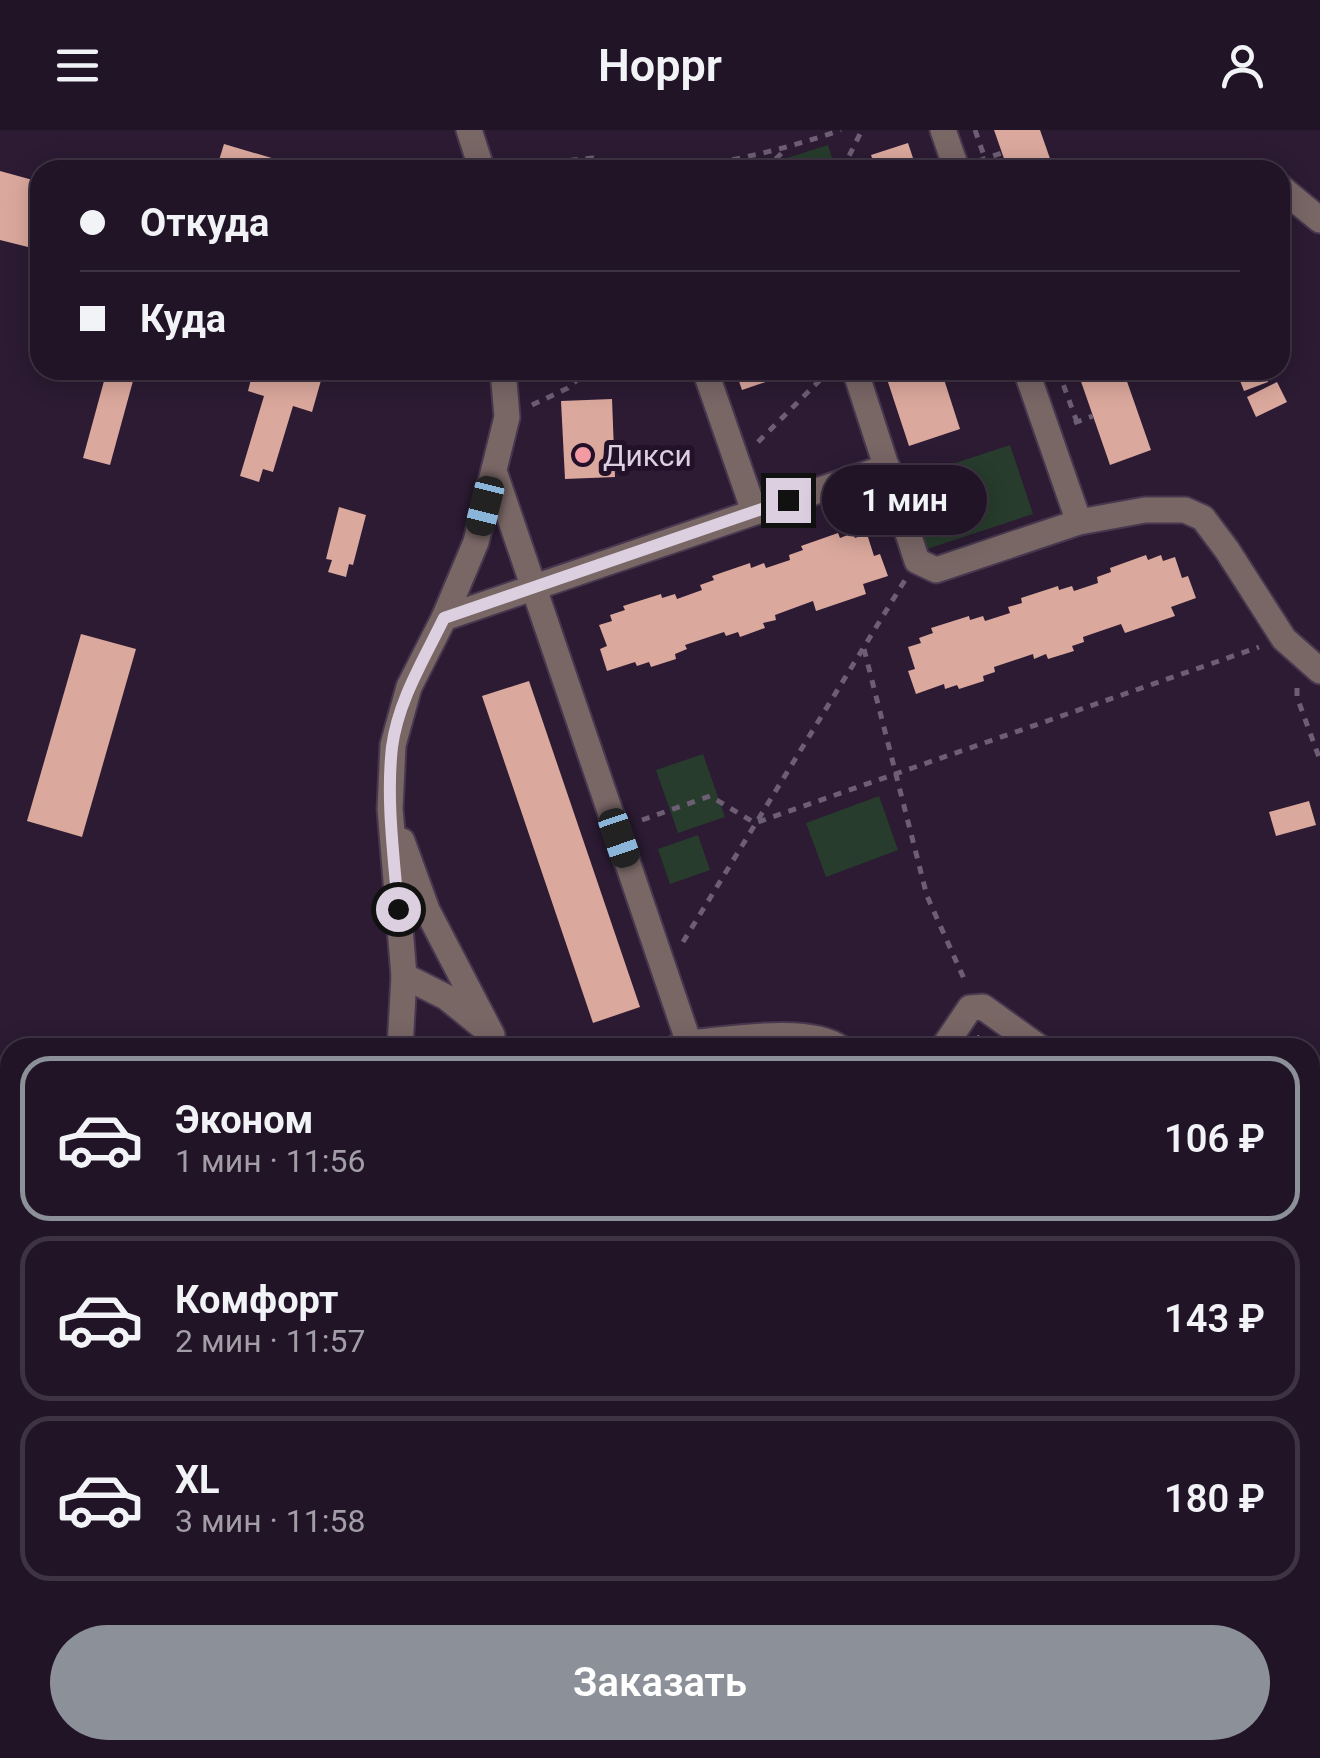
<!DOCTYPE html>
<html lang="ru">
<head>
<meta charset="utf-8">
<style>
  :root { --surface:#211426; --page:#2d2132; --text:#f1f3f6; --muted:#a29ea7; --line:#3e3343; --accent:#8c9099 }
  body { margin:0; font-family:Roboto,sans-serif; background:var(--page); color:var(--text); height:100vh; display:flex; flex-direction:column; font-size:38px; white-space:nowrap }
  * { box-sizing:border-box; margin:0 }
  p { font-size:32px; color:var(--muted) }
  .icon { flex:none; width:55px; height:55px; fill:none; stroke:currentColor; stroke-width:2; stroke-linecap:round; stroke-linejoin:round }
  .map { position:relative; flex:1; overflow:hidden }
  .drawer { position:absolute; left:0px; top:908px; width:1320px; height:722px; display:flex; flex-direction:column; background:var(--surface); border-radius:30px 30px 0 0; box-shadow:0 5px 25px #0003,0 0 0 2px var(--line) }
  .drawer>* { flex:none }
  .hud { position:absolute; left:30px; top:30px; width:1260px; height:220px; border-radius:30px; box-shadow:0 5px 25px #0003,0 0 0 2px var(--line); display:grid; align-content:center; height:220px; padding:0 50px; background:var(--surface) }
  .end { position:absolute; width:45px; height:45px; margin:-22px; border:12px solid #dcd0e0; background:#111; box-shadow:0 0 0 5px #111 }
  .from { border-radius:50% }
  .bubble { position:absolute; height:70px; border-radius:35px; background:var(--surface); box-shadow:0 5px 25px #0003,0 0 0 2px var(--line); font-size:32px; font-weight:600; line-height:70px; text-align:center }
  .car { position:absolute; width:30px; height:60px; margin:-30px -15px; border-radius:12px; box-shadow:0 0 8px 2px #0007; background:linear-gradient(#222 24%,#8ab4d8 0 40%,#222 0 76%,#8ab4d8 0 86%,#222 0) }
  .hud b { display:flex; align-items:center; gap:35px; height:95px; font-size:38px }
  .hud b+b { border-top:2px solid var(--line) }
  .hud i { width:25px; height:25px; background:var(--text) }
  ul { padding:18px 0 0; list-style:none }
  li { display:flex; align-items:center; gap:30px; height:165px; margin:0 20px 15px; padding:0 30px; border:5px solid var(--line); border-radius:30px }
  li div { flex:1 }
  li b { display:block; font-size:38px }
  li em { font-style:normal; font-weight:600 }
  li.on { border-color:var(--accent) }
  li>.icon { width:90px; height:90px; stroke-width:1.5 }
  .cta { display:flex; gap:20px; margin-top:auto; padding:20px 50px }
  .cta a { flex:1; height:115px; border-radius:60px; background:var(--accent); color:#fff; font-size:40px; font-weight:600; line-height:115px; text-align:center }
  header { display:flex; justify-content:space-between; align-items:center; height:130px; padding:0 50px; background:var(--surface); font-size:45px; font-weight:600 }
  .map>svg:first-child { display:block }
</style>
</head>
<body>
<header><svg class="icon" aria-label="menu" viewBox="0 0 24 24"><path d="M4 6h16M4 12h16M4 18h16"/></svg>Hoppr<svg class="icon" aria-label="person" viewBox="0 0 24 24"><circle cx="12" cy="8" r="4"/><path d="M4 21q1-7 8-7t8 7"/></svg></header>
<div class="map">
<svg width="1320" height="1628" viewBox="0 0 1320 1628">
  <rect width="100%" height="100%" fill="#2c1b33"/>
  <!-- green -->
  <g fill="#273c2c">
    <path d="M828,15L836,40H788L784,29Z"/>
    <path d="M1010,315L1033,384L927,419L904,350Z"/>
    <path d="M703,624L725,687L678,703L656,640Z"/>
    <path d="M879,666L898,720L826,747L806,693Z"/>
    <path d="M698,705L710,740L670,754L658,719Z"/>
  </g>
  <!-- building -->
  <g fill="#dba89d">
    <path d="M994,0H1040L1054,40H1008Z"/>
    <path d="M908,13L917,40H876L871,25Z"/>
    <path d="M224,14L309,39V40H216Z"/>
    <path d="M0,41L40,52V120L0,110Z"/>
    <path d="M107,240H136L110,335L83,328Z"/>
    <path d="M272,240H324L312,282L293,276L273,342L263,339L259,352L240,346L264,266L248,261L252,245L269,250Z"/>
    <path d="M735,240H798V241L742,260Z"/>
    <path d="M884,240H941L960,299L909,316Z"/>
    <path d="M1077,240H1123L1151,320L1110,335Z"/>
    <path d="M1236,240H1263L1268,252L1244,261Z"/>
    <path d="M1277,252L1287,272L1256,287L1247,267Z"/>
    <path d="M612,269L615,347L565,349L561,271Z"/>
    <path d="M339,377L366,385L353,435L349,434L346,447L328,442L332,430L326,429Z"/>
    <path d="M838,403L840,408L853,403L855,408L867,404L874,426L880,424L888,446L863,454L866,464L816,481L813,471L775,485L776,490L763,493L765,498L740,507L738,502L726,506L724,502L685,515L687,519L675,524L676,529L651,537L649,532L637,536L635,532L607,541L600,519L607,516L599,495L612,491L610,485L625,480L623,476L661,464L662,468L675,464L677,469L702,460L700,455L714,450L712,446L750,433L751,438L764,433L766,438L790,430L789,425L803,420L801,416Z"/>
    <path d="M1146,425L1148,430L1161,425L1163,431L1175,427L1182,448L1188,446L1196,468L1171,477L1175,486L1125,503L1121,494L1083,507L1084,512L1072,516L1074,521L1048,529L1046,524L1034,529L1033,524L994,537L995,542L983,546L984,551L959,559L957,555L945,559L944,554L916,564L908,541L915,539L908,517L921,513L919,508L933,503L931,498L969,486L970,490L983,486L985,491L1010,483L1008,477L1022,473L1021,468L1058,456L1059,460L1072,456L1074,461L1098,453L1097,447L1111,442L1110,438Z"/>
    <path d="M81,504L136,519L82,707L27,691Z"/>
    <path d="M529,551L640,877L593,893L482,566Z"/>
    <path d="M1309,671L1316,695L1276,706L1269,682Z"/>
    <path d="M978,905L996,918H969Z"/>
    <path d="M761,1620H1152V1622L1120,1628H761Z"/>
  </g>
  <g fill="none" stroke-linecap="round" stroke-linejoin="round">
    <!-- minor casing -->
    <g stroke="#48384f" stroke-width="29">
      <g id="minor">
        <path d="M469,0L482,40"/>
        <path d="M943,0L957,40"/>
        <path d="M1280,57L1320,90"/>
        <path d="M705,240L754,381"/>
        <path d="M855,240L917,431L936,440L1079,392L1145,380H1185L1203,388L1227,420L1284,509L1320,541"/>
        <path d="M1026,240L1079,392"/>
        <path d="M494,341L689,913L676,918"/>
        <path d="M444,488L887,337"/>
        <path d="M402,711L427,780L492,905"/>
        <path d="M404,846L446,867L483,897"/>
        <path d="M689,913C727,910 809,895 840,918"/>
        <path d="M400,918L404,846L390,679L393,615L409,557L444,488L476,412L507,287L503,240"/>
        <path d="M943,918L970,878L983,877L1040,918"/>
        <path d="M1310,1062L1320,1058"/>
        <path d="M1310,1446L1320,1452"/>
        <path d="M0,1618L37,1628"/>
        <path d="M278,1628L280,1620"/>
      </g>
    </g>
    <!-- path -->
    <g stroke="#6d5e73" stroke-width="5" stroke-dasharray="8 8" stroke-linecap="butt">
      <path d="M975,0L989,40"/>
      <path d="M978,31L1002,23"/>
      <path d="M506,37L593,28L625,40"/>
      <path d="M653,40C717,36 780,21 841,0"/>
      <path d="M764,40L784,21"/>
      <path d="M842,40L862,0"/>
      <path d="M1058,240L1077,292"/>
      <path d="M532,275L568,258L588,240"/>
      <path d="M1074,293L1093,286"/>
      <path d="M758,312L828,242"/>
      <path d="M864,519L927,766L965,851"/>
      <path d="M1297,558V567L1320,630"/>
      <path d="M642,690L710,666L755,693L1259,517"/>
      <path d="M683,812L905,450"/>
      <path d="M660,1628L662,1620"/>
    </g>
    <!-- minor -->
    <use href="#minor" stroke="#796766" stroke-width="25"/>
  </g>
  <g fill="none" stroke-linecap="round" stroke-linejoin="round">
    <!-- route -->
    <path stroke="#dcd0e0" stroke-width="12" d="M398,779C394,726 386,671 392,617C398,571 424,529 444,488L788,370"/>
  </g>
  <!-- markers -->
  <circle fill="#f49aa3" stroke="#221129" stroke-width="4" cx="583" cy="325" r="10"/>
  <g text-anchor="middle" dominant-baseline="central" stroke-width="10" stroke-linejoin="round" paint-order="stroke">
    <!-- poi labels -->
    <g font-size="30" fill="#dcd0e0" stroke="#221129" text-anchor="start">
      <text x="603" y="325">Дикси</text>
    </g>
  </g>
</svg>
<i class="end from" style="left:398px;top:779px"></i>
<i class="end" style="left:788px;top:370px"></i>
<div class="bubble" style="left:822px;top:335px;width:165px">1 мин</div>
<i class="car" style="left:485px;top:376px;rotate:194deg"></i>
<i class="car" style="left:619px;top:708px;rotate:161deg"></i>
<div class="hud">
<b><i class="from"></i>Откуда</b>
<b><i></i>Куда</b>
</div>
<section class="drawer">
<ul>
<li class="on"><svg class="icon" aria-label="car" viewBox="0 0 24 24"><path d="M5 17H2v-5l4-1 3-4h7l3 4 3 1v5h-3M9 17h6M6 11h13"/><circle cx="7" cy="17" r="2"/><circle cx="17" cy="17" r="2"/></svg><div><b>Эконом</b><p>1 мин · 11:56</p></div><em>106 ₽</em></li>
<li><svg class="icon" aria-label="car" viewBox="0 0 24 24"><path d="M5 17H2v-5l4-1 3-4h7l3 4 3 1v5h-3M9 17h6M6 11h13"/><circle cx="7" cy="17" r="2"/><circle cx="17" cy="17" r="2"/></svg><div><b>Комфорт</b><p>2 мин · 11:57</p></div><em>143 ₽</em></li>
<li><svg class="icon" aria-label="car" viewBox="0 0 24 24"><path d="M5 17H2v-5l4-1 3-4h7l3 4 3 1v5h-3M9 17h6M6 11h13"/><circle cx="7" cy="17" r="2"/><circle cx="17" cy="17" r="2"/></svg><div><b>XL</b><p>3 мин · 11:58</p></div><em>180 ₽</em></li>
</ul>
<div class="cta"><a>Заказать</a></div>
</section>
</div>
</body>
</html>
